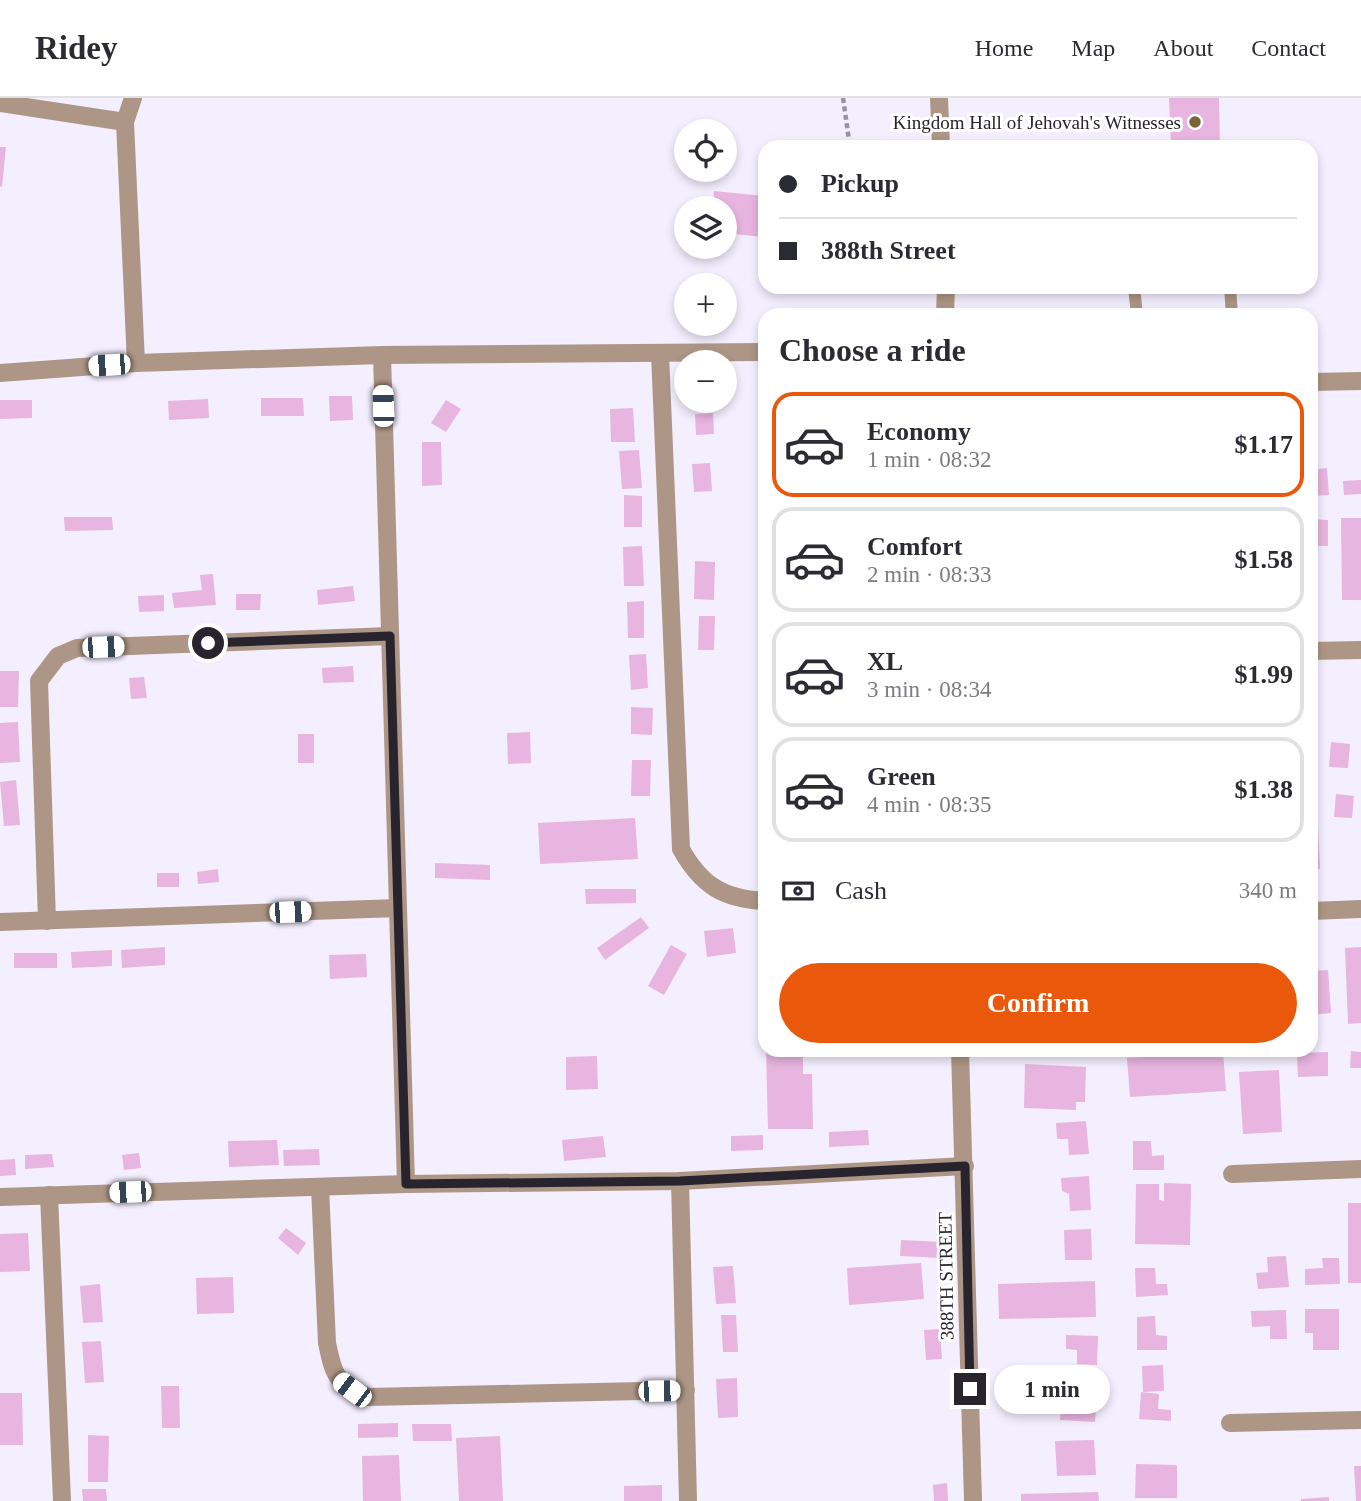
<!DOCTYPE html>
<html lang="en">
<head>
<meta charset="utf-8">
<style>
  :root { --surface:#fff; --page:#f7f7f7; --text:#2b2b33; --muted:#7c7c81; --line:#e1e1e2; --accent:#ea580c }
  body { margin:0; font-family:Georgia,serif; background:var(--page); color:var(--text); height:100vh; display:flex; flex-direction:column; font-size:26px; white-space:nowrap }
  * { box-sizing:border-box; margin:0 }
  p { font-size:23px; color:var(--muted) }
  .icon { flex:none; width:38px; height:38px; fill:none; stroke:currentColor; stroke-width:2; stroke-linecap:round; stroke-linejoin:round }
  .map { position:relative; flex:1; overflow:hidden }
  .side { position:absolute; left:758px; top:210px; width:560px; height:749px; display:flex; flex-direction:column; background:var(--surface); border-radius:21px; box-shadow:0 4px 10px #0003 }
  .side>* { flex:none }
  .top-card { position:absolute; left:758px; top:42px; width:560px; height:154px; border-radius:21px; box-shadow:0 4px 10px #0003; display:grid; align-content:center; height:154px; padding:0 21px; background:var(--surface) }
  .tools { position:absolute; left:674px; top:21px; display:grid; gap:14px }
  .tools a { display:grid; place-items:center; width:63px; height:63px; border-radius:50%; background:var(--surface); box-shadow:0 4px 10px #0003; font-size:35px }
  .end { position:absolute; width:32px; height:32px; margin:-16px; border:9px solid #28242e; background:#fff; box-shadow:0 0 0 4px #fff }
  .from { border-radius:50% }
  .bubble { position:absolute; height:49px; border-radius:24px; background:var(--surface); box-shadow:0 4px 10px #0003; font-size:23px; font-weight:700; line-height:49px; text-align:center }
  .car { position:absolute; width:21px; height:42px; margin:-21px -10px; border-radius:9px; box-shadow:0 0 5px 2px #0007; background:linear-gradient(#fff 24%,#345 0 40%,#fff 0 76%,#345 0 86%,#fff 0) }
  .top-card b { display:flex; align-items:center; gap:24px; height:66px; font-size:26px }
  .top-card b+b { border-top:2px solid var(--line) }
  .top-card i { width:18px; height:18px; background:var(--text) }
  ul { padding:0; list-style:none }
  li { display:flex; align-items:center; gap:21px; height:105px; margin:0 14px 10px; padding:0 7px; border:4px solid var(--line); border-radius:21px }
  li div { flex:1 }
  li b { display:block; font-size:26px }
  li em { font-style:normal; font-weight:700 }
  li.on { border-color:var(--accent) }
  li>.icon { width:63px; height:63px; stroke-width:1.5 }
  h2 { padding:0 21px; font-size:32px; line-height:84px }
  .pay { display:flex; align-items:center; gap:18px; height:77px; padding:0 21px; font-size:26px }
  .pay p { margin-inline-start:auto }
  .action { display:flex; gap:14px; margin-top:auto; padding:14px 21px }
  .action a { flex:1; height:80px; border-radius:42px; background:var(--accent); color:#fff; font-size:28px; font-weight:700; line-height:80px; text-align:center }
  header { display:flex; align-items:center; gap:42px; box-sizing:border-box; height:98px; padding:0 35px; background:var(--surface); border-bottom:2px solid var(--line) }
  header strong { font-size:33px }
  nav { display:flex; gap:38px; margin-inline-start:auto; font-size:24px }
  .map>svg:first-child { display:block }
</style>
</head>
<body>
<header>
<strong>Ridey</strong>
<nav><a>Home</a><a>Map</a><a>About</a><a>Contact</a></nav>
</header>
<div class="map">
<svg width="1361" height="1403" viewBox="0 0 1361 1403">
  <rect width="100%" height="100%" fill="#f4effe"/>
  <!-- building -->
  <g fill="#e8b5e0">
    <path d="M1169,0H1219L1220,49H1171Z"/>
    <path d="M0,49H6L2,89L0,88Z"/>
    <path d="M714,93L765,98V139L724,135V110H713Z"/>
    <path d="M329,298H352L353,322L330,323Z"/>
    <path d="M261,300H303L304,318H261Z"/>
    <path d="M208,301L209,320L169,322L168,303Z"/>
    <path d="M0,302H32V320L0,321Z"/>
    <path d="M446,302L461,311L446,334L431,325Z"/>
    <path d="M633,310L635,344H611L610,311Z"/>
    <path d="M713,315L714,336L696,337L695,316Z"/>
    <path d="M422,344H441L442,387L422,388Z"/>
    <path d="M639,352L642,390L622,391L619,353Z"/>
    <path d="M710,365L712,393L694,394L692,366Z"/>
    <path d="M1327,370L1329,397L1311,398V372Z"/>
    <path d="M1361,382V396L1344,397L1343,383Z"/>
    <path d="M624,397L642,398V429H624Z"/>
    <path d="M64,419H112L113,432L65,433Z"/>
    <path d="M1341,420H1361V502H1342Z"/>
    <path d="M1311,421L1328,422V448H1311Z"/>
    <path d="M642,448L644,488H624L623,449Z"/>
    <path d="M695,463L715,464L714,502L694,501Z"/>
    <path d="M213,476L216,507L174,510L172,495L202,492L200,477Z"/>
    <path d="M353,488L355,503L318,507L317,492Z"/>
    <path d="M236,496H261L260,512H236Z"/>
    <path d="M164,497V513L139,514L138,498Z"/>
    <path d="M644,503V540H628L627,504Z"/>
    <path d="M699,518H715L714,552H698Z"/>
    <path d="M646,556L648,590L631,592L629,557Z"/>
    <path d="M353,568L354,584L323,585L322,570Z"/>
    <path d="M0,573H19L18,609H0Z"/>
    <path d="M144,579L147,600L131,601L129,580Z"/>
    <path d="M631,609L653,610L652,637L631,636Z"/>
    <path d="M18,624L20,664L0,665V625Z"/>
    <path d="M530,634L531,665L508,666L507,635Z"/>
    <rect x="298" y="636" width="16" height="29"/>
    <path d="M1331,644L1350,646L1348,670L1329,669Z"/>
    <path d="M632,662H651L650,698H631Z"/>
    <path d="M16,682L20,727L4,728L0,684Z"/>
    <path d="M1336,696L1354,698L1352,720L1334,719Z"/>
    <path d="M635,720L638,761L540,766L538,725Z"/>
    <path d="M1311,727H1318L1320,771H1311Z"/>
    <path d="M435,765L490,767V782L435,780Z"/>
    <path d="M218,771L219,784L198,786L197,774Z"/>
    <rect x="157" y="775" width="22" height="14"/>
    <path d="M585,791H636V805L586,806Z"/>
    <path d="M641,819L649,830L605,862L597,850Z"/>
    <path d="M733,830L736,855L707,859L704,833Z"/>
    <path d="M671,847L687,856L664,897L648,888Z"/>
    <path d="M165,849V867L122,870L121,852Z"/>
    <path d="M1361,849V925L1348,926L1345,850Z"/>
    <path d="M112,852V868L72,870L71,854Z"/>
    <rect x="14" y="855" width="43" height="15"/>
    <path d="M366,856L367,879L330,881L329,857Z"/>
    <path d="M1328,872L1331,915L1311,917V873Z"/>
    <path d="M766,952H803V976H812L813,1031H768Z"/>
    <path d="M1351,953L1361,954V970H1350Z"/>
    <path d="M1223,954L1226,993L1130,999L1127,960Z"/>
    <path d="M1328,954V978L1298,979L1297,955Z"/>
    <path d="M597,958L598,991L566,992V959Z"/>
    <path d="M1025,966L1086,969L1085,1004H1076V1012L1024,1010Z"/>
    <path d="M1279,972L1282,1034L1243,1036L1239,974Z"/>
    <path d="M1086,1023L1089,1056L1069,1057L1068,1041H1057L1056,1025Z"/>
    <path d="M868,1032L869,1047L829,1049V1034Z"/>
    <path d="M763,1037V1052L731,1053V1038Z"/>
    <path d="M603,1038L606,1059L564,1063L562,1042Z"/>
    <path d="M277,1042L279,1067L229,1069L228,1043Z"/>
    <path d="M1133,1043H1151L1152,1058L1164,1057V1072H1133Z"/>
    <path d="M319,1051L320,1067L284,1068L283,1052Z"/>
    <path d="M139,1055L141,1070L124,1072L122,1057Z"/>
    <path d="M52,1056L54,1069L25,1071V1057Z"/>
    <path d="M15,1061L16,1077L0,1078V1062Z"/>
    <path d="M1089,1078L1091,1112L1070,1113L1069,1096L1062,1093L1061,1080Z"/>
    <path d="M1164,1085L1191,1086L1190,1147L1135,1146L1136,1086H1159V1102L1164,1103Z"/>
    <rect x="1348" y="1105" width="13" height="80"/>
    <path d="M286,1130L306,1145L298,1157L278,1140Z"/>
    <path d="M1091,1131L1092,1162H1065L1064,1132Z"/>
    <path d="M28,1135L30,1173L0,1174V1136Z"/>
    <path d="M901,1142L943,1144L942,1160L900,1158Z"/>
    <path d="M1286,1158L1289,1189L1258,1191L1256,1175L1268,1174L1267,1159Z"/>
    <path d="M1322,1160H1339L1340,1186L1305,1187V1171L1323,1170Z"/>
    <path d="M921,1165L924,1201L849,1207L847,1170Z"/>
    <path d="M733,1168L736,1205L716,1206L713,1169Z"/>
    <path d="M1135,1170H1155L1156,1186H1167L1168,1197L1136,1199Z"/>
    <path d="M233,1179L234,1215L197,1216L196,1180Z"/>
    <path d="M1095,1183L1096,1219L999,1221L998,1186Z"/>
    <path d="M100,1186L103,1224L83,1225L80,1188Z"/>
    <path d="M1305,1211H1339V1252H1313V1235H1305Z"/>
    <path d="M1286,1212L1287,1241H1270V1228L1252,1229L1251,1213Z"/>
    <path d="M721,1217H736L738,1254H723Z"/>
    <path d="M1155,1218L1156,1237L1167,1238V1252H1137V1219Z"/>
    <path d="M940,1231L942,1261L926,1262L924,1232Z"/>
    <path d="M1066,1237L1098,1238L1097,1267L1077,1266V1252L1066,1251Z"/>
    <path d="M101,1243L104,1284L85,1285L82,1244Z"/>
    <path d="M1163,1267L1164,1293L1143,1294L1142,1268Z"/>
    <path d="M737,1280L738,1319L718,1320L716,1281Z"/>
    <path d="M161,1288H179L180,1330H162Z"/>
    <path d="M1062,1291L1097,1293L1095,1324L1060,1322Z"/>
    <path d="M1141,1294L1159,1296L1158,1311L1171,1312V1323L1139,1321Z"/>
    <path d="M0,1295H22L23,1347H0Z"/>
    <path d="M398,1325V1339L358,1340V1326Z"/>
    <path d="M412,1326H451L452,1343H413Z"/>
    <path d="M88,1337L109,1338L108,1384H88Z"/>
    <path d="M500,1338L503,1403H459L456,1340Z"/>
    <path d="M1094,1342L1096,1377L1057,1378L1055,1343Z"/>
    <path d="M399,1357L401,1403H363L362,1358Z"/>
    <path d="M1136,1366L1177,1367V1400H1135Z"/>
    <path d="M1354,1368H1361V1403H1356Z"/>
    <path d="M947,1385L948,1403H934L933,1387Z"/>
    <path d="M662,1387V1403H624V1388Z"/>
    <path d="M82,1391H106L107,1403H83Z"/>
    <path d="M1098,1394L1099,1403H1021V1396Z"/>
    <path d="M1329,1399V1403H1301V1401Z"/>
  </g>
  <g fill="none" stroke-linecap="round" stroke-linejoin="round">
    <!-- path -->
    <path stroke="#9893a0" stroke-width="4.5" stroke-dasharray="5 3.5" stroke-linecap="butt" d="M843,0L850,49"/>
    <!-- lane -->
    <g stroke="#ad9685" stroke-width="12">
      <path d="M1134,189L1137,217"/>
      <path d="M1230,189L1232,217"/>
    </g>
    <!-- street -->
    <g stroke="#ad9685" stroke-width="18">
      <path d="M133,0L125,24L136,265"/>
      <path d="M939,0L941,49"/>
      <path d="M0,5L125,24"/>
      <path d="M945,217L946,189"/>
      <path d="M660,256L681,751C701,787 723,801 765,803"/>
      <path d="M382,257L406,1086"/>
      <path d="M0,275L136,265L382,257L765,254"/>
      <path d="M1311,284L1361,283"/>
      <path d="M1311,553L1361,552"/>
      <path d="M1311,813L1361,811"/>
      <path d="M47,823L39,583L58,558L77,550L390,538"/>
      <path d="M0,824L398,810"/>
      <path d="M960,952L973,1403"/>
      <path d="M1232,1076L1361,1071"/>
      <path d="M680,1083L688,1403"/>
      <path d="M320,1089L327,1245C334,1279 336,1284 368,1299L686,1292"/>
      <path d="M49,1097L62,1403"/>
      <path d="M0,1099L406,1086L680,1083L965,1068"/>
      <path d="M1230,1325L1361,1322"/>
    </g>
  </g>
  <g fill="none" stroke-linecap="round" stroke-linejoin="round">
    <!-- route -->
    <path stroke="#28242e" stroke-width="9" d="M208,545L390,538L406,1086L680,1083L965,1068L970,1291"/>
  </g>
  <!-- markers -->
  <circle fill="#796534" stroke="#fff" stroke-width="2.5" cx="1195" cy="24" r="7"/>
  <g text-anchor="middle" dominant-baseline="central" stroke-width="6" stroke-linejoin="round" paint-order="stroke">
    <!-- poi labels -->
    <g font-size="19" fill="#28242e" stroke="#fff" text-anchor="end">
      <text x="1181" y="24">Kingdom Hall of Jehovah's Witnesses</text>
    </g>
    <!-- street labels -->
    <g font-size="19" fill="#28242e" stroke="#fff">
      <text transform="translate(946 1178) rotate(-91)">388TH STREET</text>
    </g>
  </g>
</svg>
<div class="tools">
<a><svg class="icon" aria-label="locate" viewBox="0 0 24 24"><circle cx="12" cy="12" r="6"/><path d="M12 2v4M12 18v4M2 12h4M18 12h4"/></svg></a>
<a><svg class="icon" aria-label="layers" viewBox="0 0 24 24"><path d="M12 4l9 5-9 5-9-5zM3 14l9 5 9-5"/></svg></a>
<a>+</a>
<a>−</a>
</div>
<i class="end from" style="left:208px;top:545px"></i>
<i class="end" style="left:970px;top:1291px"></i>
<div class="bubble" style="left:994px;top:1267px;width:116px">1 min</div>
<i class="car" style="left:109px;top:267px;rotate:266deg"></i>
<i class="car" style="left:383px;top:308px;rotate:358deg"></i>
<i class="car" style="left:103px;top:549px;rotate:88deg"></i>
<i class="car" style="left:290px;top:814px;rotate:88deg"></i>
<i class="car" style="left:130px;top:1094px;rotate:268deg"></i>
<i class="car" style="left:352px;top:1292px;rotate:307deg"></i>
<i class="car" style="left:659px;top:1293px;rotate:89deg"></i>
<div class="top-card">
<b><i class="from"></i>Pickup</b>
<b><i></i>388th Street</b>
</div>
<section class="side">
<h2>Choose a ride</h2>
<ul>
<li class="on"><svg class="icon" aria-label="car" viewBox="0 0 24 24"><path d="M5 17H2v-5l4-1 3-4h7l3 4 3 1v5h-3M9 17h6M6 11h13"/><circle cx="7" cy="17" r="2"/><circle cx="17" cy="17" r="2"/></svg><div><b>Economy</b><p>1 min · 08:32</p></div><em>$1.17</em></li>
<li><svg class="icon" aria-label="car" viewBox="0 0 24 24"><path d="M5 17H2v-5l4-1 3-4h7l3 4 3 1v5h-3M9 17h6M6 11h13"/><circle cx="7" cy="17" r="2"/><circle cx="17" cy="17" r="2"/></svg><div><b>Comfort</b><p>2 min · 08:33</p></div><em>$1.58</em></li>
<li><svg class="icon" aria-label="car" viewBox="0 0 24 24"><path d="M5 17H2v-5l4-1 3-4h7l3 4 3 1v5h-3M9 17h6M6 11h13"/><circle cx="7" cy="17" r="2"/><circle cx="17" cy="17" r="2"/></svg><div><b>XL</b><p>3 min · 08:34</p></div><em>$1.99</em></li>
<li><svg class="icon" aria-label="car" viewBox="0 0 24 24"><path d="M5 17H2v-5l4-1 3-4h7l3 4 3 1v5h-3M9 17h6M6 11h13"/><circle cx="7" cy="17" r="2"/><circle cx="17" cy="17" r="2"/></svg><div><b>Green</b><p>4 min · 08:35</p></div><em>$1.38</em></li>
</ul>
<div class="pay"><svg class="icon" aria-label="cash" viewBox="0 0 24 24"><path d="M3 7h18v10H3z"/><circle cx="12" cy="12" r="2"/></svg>Cash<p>340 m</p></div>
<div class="action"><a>Confirm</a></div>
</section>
</div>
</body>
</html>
